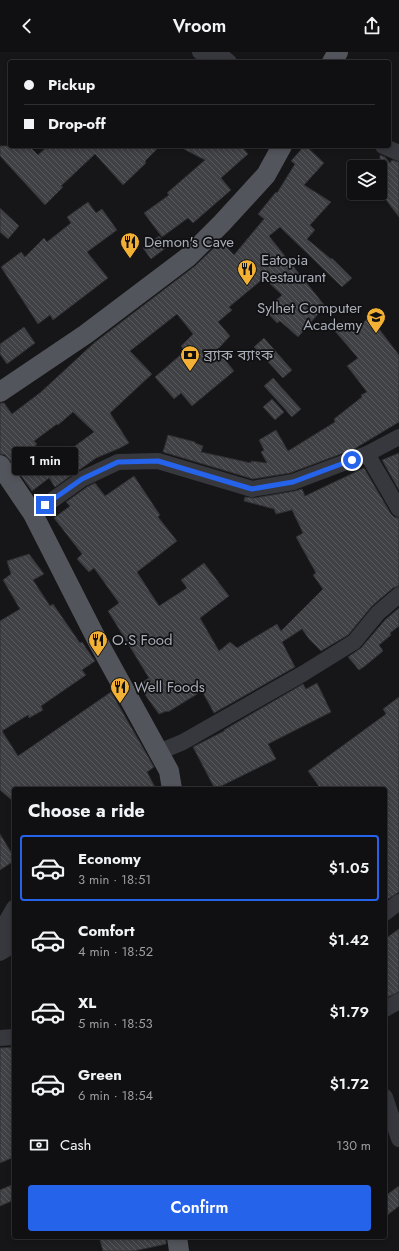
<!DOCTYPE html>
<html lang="en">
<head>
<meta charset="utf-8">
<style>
  :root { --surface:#101012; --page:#19191b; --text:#f1f3f6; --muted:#9c9d9f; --line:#303032; --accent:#2563eb }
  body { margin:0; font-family:Jost,"Noto Sans Bengali",sans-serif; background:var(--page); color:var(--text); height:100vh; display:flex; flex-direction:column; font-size:15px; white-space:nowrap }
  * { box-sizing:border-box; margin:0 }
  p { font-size:13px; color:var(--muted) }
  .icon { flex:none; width:22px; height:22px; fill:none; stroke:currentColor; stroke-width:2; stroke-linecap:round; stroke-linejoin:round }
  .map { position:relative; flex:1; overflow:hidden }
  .side { position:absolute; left:12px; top:735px; width:375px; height:452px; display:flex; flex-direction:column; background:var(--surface); border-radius:4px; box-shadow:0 2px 6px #0003,0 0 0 1px var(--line) }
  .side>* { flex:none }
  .hud { position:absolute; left:8px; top:8px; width:383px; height:88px; border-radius:4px; box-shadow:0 2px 6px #0003,0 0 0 1px var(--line); display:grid; align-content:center; height:88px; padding:0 16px; background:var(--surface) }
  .tools { position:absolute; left:347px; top:108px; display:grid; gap:8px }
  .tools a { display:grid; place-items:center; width:40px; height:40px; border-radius:4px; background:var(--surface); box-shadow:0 2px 6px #0003,0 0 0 1px var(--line); font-size:20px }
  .end { position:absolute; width:18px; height:18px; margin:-9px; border:5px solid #2563eb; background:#fff; box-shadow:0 0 0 2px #fff }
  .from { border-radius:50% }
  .bubble { position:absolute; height:28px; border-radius:4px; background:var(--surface); box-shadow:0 2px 6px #0003,0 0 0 1px var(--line); font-size:13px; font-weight:600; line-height:28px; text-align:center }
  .hud b { display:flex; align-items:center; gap:14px; height:38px; font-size:15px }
  .hud b+b { border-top:1px solid var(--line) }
  .hud i { width:10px; height:10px; background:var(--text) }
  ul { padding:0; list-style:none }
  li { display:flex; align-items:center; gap:12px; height:66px; margin:0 8px 6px; padding:0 8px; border:2px solid transparent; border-radius:4px }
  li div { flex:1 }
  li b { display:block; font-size:15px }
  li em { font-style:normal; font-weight:600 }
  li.active { border-color:var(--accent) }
  li>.icon { width:36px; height:36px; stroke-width:1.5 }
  h2 { padding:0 16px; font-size:18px; line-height:48px }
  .pay { display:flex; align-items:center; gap:10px; height:44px; padding:0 16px; font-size:15px }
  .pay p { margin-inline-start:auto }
  .cta { display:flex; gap:8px; margin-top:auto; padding:8px 16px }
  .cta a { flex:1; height:46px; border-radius:4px; background:var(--accent); color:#fff; font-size:16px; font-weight:600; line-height:46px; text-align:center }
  header { display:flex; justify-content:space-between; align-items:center; height:52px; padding:0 16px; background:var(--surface); font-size:18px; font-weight:600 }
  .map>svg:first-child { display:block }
</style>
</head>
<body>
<header><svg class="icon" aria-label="back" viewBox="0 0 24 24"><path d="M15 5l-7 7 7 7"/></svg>Vroom<svg class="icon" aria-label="share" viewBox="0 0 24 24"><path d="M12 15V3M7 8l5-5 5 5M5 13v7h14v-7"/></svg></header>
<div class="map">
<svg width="399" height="1199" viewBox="0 0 399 1199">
  <defs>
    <pattern id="building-back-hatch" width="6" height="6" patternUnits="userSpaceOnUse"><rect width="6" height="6" fill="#404145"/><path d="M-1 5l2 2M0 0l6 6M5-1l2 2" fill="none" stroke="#595a5e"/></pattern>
  </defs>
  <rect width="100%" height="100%" fill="#161618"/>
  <!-- building -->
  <g fill="url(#building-back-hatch)" stroke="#303034">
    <path d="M0,94H29L38,103L48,94H160L145,109L146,111L123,133L95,102L61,134L63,135L45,153L0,104Z"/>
    <path d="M178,94H241L248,102L221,126L231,138L193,171L188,166L162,185L144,161L169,143L167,141L205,108Z"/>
    <path d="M304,94H306L324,111L304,133L331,150L310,173L315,178L307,187L331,207L332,206L352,226L342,235L280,175L269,184L325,254L298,285L280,269L277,271L265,258L282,243L264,226L229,255L232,258L218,270L230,284L217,298L234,319L192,354L181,341L174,347L155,325L185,299L181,294L193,282L177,262L130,299L152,322L110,361L129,391L120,396L96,406L55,435L49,426L32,439L20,422L48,408L51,413L72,398L71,397L94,380L73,360L58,373L57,372L34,389L37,392L14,413L5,403L0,402V351H4L12,362L41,340L94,291L195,214L221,189L234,203L264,167L258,162L276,140L277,141L295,112L291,109Z"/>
    <path d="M380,103L385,105L390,111L392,108L399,110V165L380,140Z"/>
    <path d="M88,150L96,161L102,157L117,178L87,200L108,226L53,268L50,263L38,272L1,215L21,200L25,205L44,186L47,190L71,171L67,165Z"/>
    <path d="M0,156L19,174L8,187L0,180Z"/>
    <path d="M159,184L167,195L151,207L143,196Z"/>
    <path d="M370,265L399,303V370L354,397L290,421L253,427L163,400L168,383L195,390V391L203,394L201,400L251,411V409L267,411L261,400L264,398L259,388L276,378L288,399L335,370L334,367L362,345L361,343L367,340L347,314L358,306L334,278L345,269L353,279Z"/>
    <path d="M24,275L35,291L7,312L0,302V292Z"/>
    <path d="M264,286L292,318L283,326L254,295Z"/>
    <path d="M273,326L301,357L292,365L264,334Z"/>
    <path d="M272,347L284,360L275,368L263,355Z"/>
    <path d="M399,401V438L382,408Z"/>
    <path d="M364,416L391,462L394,465L399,466V534L393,536L372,554L348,583L321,599L309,587L302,577L282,590L295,615L214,661L202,639L168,660L167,659L159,662L138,633L149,626L108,559L119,551L94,516L89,520L77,507L82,502L54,466L70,454L66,450L87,435L95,431L105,444L134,424L160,463L158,465L177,489L137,520L159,554L187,536L181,528L204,511L229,544L200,566L219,599L230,590L237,596L277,572L281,579L323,537L313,523L316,521L296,485L303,481L292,458L276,462L274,457L244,449L245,445L254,446L295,439L302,437L305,444Z"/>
    <path d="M29,502L44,522L33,528L50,554L53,552L80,591L82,590L95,609L82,618L86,623L41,654L43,658L29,666L28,663L2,679L18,704L111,640L154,715L147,720L156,737H14V750L0,738V569L20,557L3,528L11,522L7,509Z"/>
    <path d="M399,556V574L390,581L391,583L379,593L383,599L365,614L359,618L348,605L361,596L385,568Z"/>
    <path d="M317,631L331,660L268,692L276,707L215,737L193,695L224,679V678L303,632L306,637Z"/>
    <path d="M399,645V840L385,849V737H321L308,719L386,662L383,657Z"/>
    <path d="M0,782L14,805V809L0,818Z"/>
    <path d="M399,877V940L385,946V887Z"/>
    <path d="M14,995V1105L0,1111V996Z"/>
    <path d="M14,1132V1148L0,1154V1138Z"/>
    <path d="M399,1134V1154L385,1165V1144Z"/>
    <path d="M99,1185H166V1192L134,1199H103Z"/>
  </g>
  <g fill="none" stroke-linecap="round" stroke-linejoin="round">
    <!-- minor -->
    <g stroke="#37383d" stroke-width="16">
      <path d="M200,0L224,6L229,10"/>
      <path d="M383,94L399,101"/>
      <path d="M367,402L399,457"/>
      <path d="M33,462L82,427L118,410L158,409L252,437L293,430L367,402L399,385"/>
      <path d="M159,700L183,690L304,621L354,590L378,561L399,543"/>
      <path d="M385,861L399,850"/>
      <path d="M0,901L5,898L3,875L14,856"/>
      <path d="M385,957L399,949"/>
      <path d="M0,986L14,985"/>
      <path d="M385,1045L399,1087"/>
    </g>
    <!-- major -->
    <g stroke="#53555c" stroke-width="20">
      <path d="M332,10L338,0"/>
      <path d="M0,340L86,282L188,205L222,171L266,123L282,94"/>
      <path d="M0,413L33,462L97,588L169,719L172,737"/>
      <path d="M177,1185L179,1199"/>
    </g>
  </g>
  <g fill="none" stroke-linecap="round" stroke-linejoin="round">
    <!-- route -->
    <path stroke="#2563eb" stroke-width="5" d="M45,453L82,427L118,410L158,409L252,437L293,430L352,408"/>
  </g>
  <!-- icons -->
  <defs>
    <g id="restaurant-pin" transform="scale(1)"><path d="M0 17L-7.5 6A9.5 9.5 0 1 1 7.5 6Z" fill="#f2b134" stroke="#111113"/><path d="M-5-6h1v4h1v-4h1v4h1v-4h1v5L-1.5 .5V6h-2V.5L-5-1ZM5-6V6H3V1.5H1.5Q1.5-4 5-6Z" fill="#111"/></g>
    <g id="university-pin" transform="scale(1)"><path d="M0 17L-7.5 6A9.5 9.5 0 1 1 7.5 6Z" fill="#f2b134" stroke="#111113"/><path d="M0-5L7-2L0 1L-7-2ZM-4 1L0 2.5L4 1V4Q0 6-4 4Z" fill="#111"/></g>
    <g id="bank-pin" transform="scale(1)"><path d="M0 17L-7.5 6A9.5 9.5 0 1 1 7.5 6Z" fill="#f2b134" stroke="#111113"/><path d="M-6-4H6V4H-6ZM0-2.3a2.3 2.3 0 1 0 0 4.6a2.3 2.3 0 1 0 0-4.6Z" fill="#111"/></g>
  </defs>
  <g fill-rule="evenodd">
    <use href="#restaurant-pin" x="130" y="190"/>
    <use href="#restaurant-pin" x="247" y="217"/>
    <use href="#university-pin" x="376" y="265"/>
    <use href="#bank-pin" x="190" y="303"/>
    <use href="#restaurant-pin" x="98" y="588"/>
    <use href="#restaurant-pin" x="120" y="635"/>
  </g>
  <g text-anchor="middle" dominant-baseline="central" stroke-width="3.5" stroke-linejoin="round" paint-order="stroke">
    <!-- poi labels -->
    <g font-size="15" fill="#a8adb8" stroke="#111113" text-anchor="start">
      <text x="144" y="190">Demon's Cave</text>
      <text x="261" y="208">Eatopia<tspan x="261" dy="17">Restaurant</tspan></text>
      <text x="362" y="256" text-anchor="end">Sylhet Computer<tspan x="362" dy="17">Academy</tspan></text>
      <text x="204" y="303">ব্র্যাক ব্যাংক</text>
      <text x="112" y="588">O.S Food</text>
      <text x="134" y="635">Well Foods</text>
    </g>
  </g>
</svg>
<div class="tools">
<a><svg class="icon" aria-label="layers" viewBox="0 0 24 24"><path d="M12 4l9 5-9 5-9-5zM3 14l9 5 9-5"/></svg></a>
</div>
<i class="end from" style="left:352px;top:408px"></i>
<i class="end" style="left:45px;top:453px"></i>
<div class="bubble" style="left:12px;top:395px;width:66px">1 min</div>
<div class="hud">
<b><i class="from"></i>Pickup</b>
<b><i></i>Drop-off</b>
</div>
<section class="side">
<h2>Choose a ride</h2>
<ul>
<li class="active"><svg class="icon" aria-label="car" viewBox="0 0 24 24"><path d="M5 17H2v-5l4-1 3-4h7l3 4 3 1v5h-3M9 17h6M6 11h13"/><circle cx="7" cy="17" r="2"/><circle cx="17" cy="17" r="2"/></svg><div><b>Economy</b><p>3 min · 18:51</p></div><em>$1.05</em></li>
<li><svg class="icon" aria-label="car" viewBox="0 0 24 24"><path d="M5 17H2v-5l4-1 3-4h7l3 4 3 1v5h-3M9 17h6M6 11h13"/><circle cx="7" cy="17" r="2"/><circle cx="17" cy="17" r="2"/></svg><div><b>Comfort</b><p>4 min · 18:52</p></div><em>$1.42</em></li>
<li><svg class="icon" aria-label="car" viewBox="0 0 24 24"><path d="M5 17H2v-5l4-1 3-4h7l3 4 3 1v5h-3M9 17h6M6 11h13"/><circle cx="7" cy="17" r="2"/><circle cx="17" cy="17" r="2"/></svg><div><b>XL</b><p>5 min · 18:53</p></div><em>$1.79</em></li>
<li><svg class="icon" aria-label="car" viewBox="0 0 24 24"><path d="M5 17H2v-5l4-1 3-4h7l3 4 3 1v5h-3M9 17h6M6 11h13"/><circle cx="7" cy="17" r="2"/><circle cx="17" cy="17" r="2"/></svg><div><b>Green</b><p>6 min · 18:54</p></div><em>$1.72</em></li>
</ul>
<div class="pay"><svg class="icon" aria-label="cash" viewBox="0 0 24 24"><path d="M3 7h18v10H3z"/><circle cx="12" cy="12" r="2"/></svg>Cash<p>130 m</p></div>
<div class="cta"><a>Confirm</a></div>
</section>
</div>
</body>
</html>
